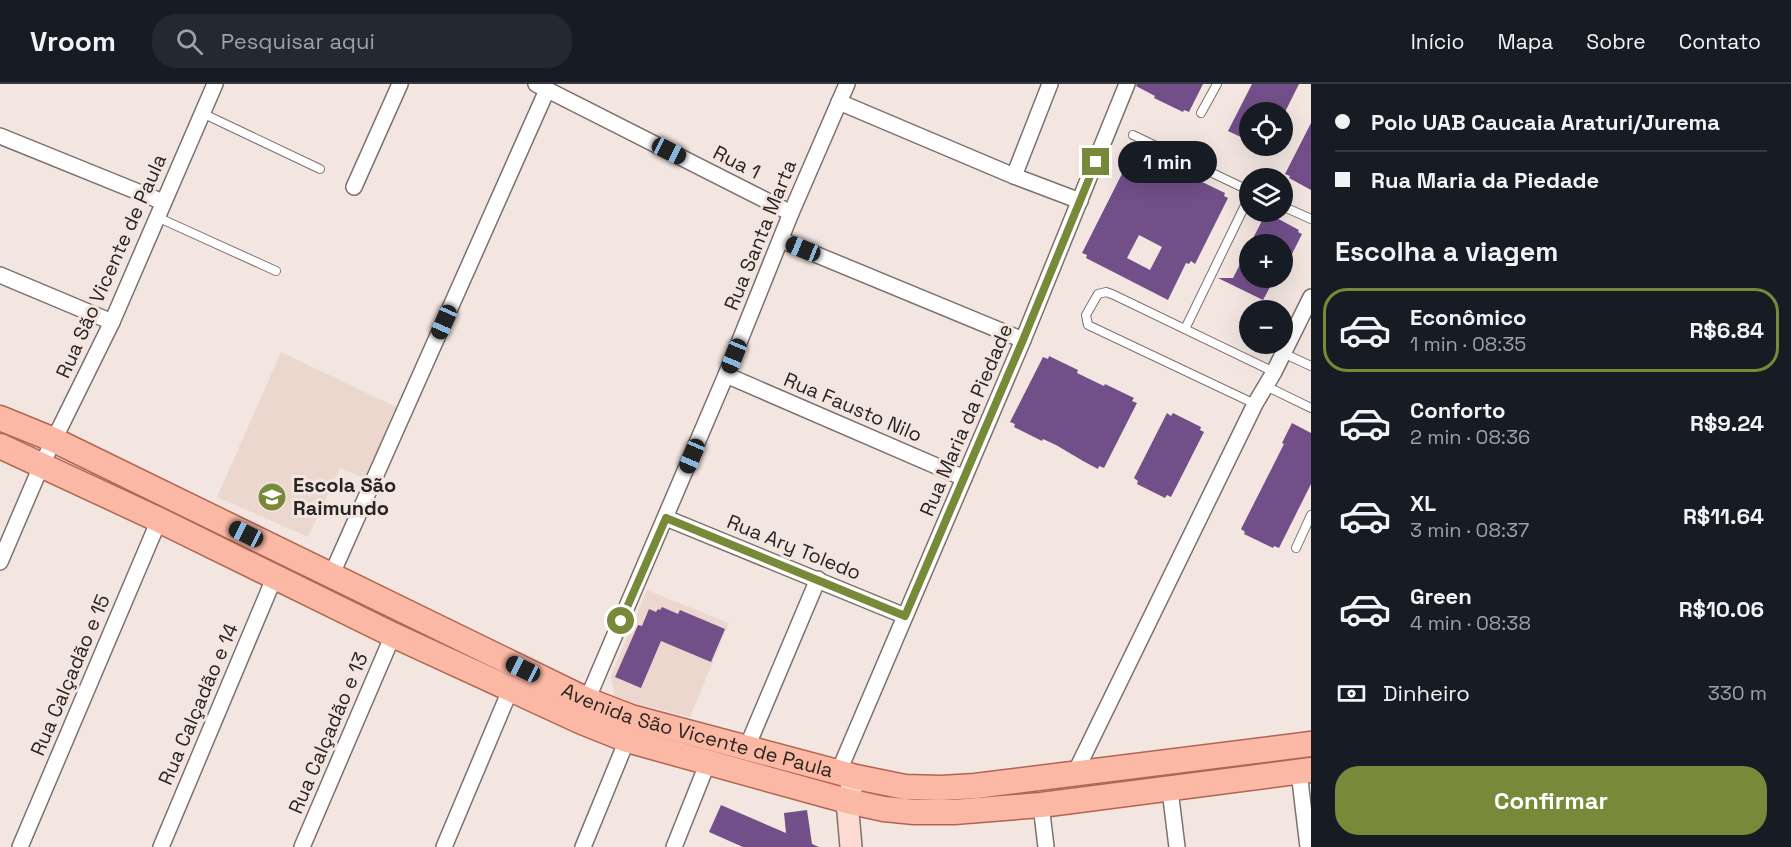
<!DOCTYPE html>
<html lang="pt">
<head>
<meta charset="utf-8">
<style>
  :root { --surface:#171b24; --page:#242831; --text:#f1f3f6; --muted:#9ea1a6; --line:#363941; --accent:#788939 }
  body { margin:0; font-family:"Space Grotesk",sans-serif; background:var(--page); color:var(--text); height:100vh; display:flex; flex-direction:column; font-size:22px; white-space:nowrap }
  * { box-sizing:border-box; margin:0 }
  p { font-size:20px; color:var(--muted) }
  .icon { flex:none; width:33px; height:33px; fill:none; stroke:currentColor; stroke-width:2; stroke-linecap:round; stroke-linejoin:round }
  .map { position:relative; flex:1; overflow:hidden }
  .sheet { display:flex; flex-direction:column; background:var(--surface); width:480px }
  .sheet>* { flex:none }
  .guide { display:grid; align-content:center; height:132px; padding:0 24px; background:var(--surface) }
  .tools { position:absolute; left:1239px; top:18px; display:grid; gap:12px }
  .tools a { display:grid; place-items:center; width:54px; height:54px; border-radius:50%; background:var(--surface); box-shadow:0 6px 24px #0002; font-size:30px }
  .end { position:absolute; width:27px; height:27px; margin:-14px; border:8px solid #788939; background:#fff; box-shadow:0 0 0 3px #fff }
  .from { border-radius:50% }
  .bubble { position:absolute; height:42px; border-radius:21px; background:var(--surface); box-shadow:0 6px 24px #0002; font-size:20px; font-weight:600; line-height:42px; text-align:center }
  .car { position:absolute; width:18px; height:36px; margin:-18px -9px; border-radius:8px; box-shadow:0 0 4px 2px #0007; background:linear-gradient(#222 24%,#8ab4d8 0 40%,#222 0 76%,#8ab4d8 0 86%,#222 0) }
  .guide b { display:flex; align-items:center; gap:21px; height:57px; font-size:22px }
  .guide b+b { border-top:2px solid var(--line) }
  .guide i { width:15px; height:15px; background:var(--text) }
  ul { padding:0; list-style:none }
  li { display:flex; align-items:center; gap:18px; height:84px; margin:0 12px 9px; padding:0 12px; border:3px solid transparent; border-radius:24px }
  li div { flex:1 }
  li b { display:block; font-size:22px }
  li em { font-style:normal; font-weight:600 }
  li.current { border-color:var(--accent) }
  li>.icon { width:54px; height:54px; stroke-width:1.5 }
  h2 { padding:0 24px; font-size:27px; line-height:72px }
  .pay { display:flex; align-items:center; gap:15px; height:66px; padding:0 24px; font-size:22px }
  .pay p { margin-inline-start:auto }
  .cta { display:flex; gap:12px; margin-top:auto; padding:12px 24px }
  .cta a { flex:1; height:69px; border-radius:24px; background:var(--accent); color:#fff; font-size:24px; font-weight:600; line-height:69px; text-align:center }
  header { display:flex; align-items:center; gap:36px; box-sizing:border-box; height:84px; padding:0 30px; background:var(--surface); border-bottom:2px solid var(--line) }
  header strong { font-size:28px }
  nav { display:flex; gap:33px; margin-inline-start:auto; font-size:21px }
  .search { width:420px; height:54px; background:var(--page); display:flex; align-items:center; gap:15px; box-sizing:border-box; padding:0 21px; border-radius:24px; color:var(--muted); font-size:22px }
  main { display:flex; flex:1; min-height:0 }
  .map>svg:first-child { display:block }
</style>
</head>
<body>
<header>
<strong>Vroom</strong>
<div class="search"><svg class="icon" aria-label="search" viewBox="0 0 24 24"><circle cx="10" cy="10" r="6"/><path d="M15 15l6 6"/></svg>Pesquisar aqui</div>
<nav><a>Início</a><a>Mapa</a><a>Sobre</a><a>Contato</a></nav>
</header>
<main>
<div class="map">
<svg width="1311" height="763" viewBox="0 0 1311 763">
  <rect width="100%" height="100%" fill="#f3e6e1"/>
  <!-- built -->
  <g fill="#ebd7ce">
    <path d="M281,268L396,323L365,395L340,384L308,453L217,413Z"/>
    <path d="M647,506L729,539L690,633L615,615L611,592Z"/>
  </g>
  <!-- building -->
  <g fill="#734f8a" fill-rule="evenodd">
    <path d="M1137,0H1203L1189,28L1184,26L1183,28L1154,14L1155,12L1136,2Z"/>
    <path d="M1252,0H1299L1285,28L1280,25L1279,28H1250V45L1245,55L1228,47Z"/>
    <path d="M1311,39V106L1289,94L1290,92L1285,90Z"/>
    <path d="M1133,68L1138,71L1139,68L1167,82L1166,85L1189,97L1190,96L1195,98L1196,95L1225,109L1224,112L1228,114L1195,180L1191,177L1189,180L1186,179L1168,216L1086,174L1087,171L1082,169ZM1139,151L1162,163L1150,186L1127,174Z"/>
    <path d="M1265,131L1269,134L1271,131L1299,146L1298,148L1302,150L1282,190V160H1250Z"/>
    <path d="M1250,161V194H1275L1263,216L1218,194H1233Z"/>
    <path d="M1049,272L1078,286L1077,289L1104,302L1105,300L1134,314L1132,317L1137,319L1104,384L1099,382L1098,385L1083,377L1056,361L1043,355L1042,357L1014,343L1015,340L1010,338L1043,273L1048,275Z"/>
    <path d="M1167,329L1171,332L1173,329L1201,343L1200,346L1204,348L1171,413L1167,411L1165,414L1137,400L1138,397L1134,394Z"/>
    <path d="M1292,339L1311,349V400L1279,464L1274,462L1273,464L1244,450L1245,448L1241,445L1284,360L1282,359Z"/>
    <path d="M662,523L678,530L680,526L725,545L711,578L661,557L641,604L615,593L638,541L642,542L649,525L656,528L658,525L660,526Z"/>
    <path d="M721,721L786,749L784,729L807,726L812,760L819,763H743L709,748Z"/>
  </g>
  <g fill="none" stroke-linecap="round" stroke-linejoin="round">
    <!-- lane casing -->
    <g stroke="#7c716d" stroke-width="10">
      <g id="lane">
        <path d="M202,29L320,85"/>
        <path d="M1201,29L1217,0"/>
        <path d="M1133,51L1250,107"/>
        <path d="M1282,122L1311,135"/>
        <path d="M157,133L276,187"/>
        <path d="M1185,245L1250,111"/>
        <path d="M1283,269L1311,282"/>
        <path d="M1266,302L1311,324"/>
        <path d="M1255,320L1088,241L1086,231L1098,210L1106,208L1114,211L1274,288"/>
        <path d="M1296,464L1311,431"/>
      </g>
    </g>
    <!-- street casing -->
    <g stroke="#7c716d" stroke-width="18">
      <g id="street">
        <path d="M536,0L791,129"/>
        <path d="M839,18L1014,92L1080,117"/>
        <path d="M0,52L163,118"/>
        <path d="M1014,92L1050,0"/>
        <path d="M354,103L400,0"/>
        <path d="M781,156L1023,256"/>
        <path d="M0,191L112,238"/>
        <path d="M726,291L964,394"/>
        <path d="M666,434L905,532"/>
        <path d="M0,478L42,380L112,238L215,0"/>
        <path d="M331,492L547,6"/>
        <path d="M587,616L726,291L791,129L847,0"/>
        <path d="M747,663L818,495"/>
        <path d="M839,687L1023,256L1127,0"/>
        <path d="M1299,688L1308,763"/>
        <path d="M1075,689L1255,320L1274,288L1311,213"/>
        <path d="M1170,706L1177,763"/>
        <path d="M1041,721L1046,763"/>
        <path d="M20,763L159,436"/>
        <path d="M161,763L275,492"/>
        <path d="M302,763L393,551"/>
        <path d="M444,763L511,604"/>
        <path d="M583,763L627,656"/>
        <path d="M674,763L708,678"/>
      </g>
    </g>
    <!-- secondary casing -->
    <g stroke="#7c716d" stroke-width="24">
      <path id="secondary" d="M851,763L847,717L852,702"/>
    </g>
    <!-- primary casing -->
    <g stroke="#b06550" stroke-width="27">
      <g id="primary">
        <path id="s1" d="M0,334L54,356L587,616L631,633L856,693L905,703L941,704L975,702L1311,660"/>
        <path d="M0,362L159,436L393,551L582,638L627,656L847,717L884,725L914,728H954L1041,721L1311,686"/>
      </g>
    </g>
    <!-- lane -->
    <use href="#lane" stroke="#fff" stroke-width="8"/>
    <!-- street -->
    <use href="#street" stroke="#fff" stroke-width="15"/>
    <!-- secondary -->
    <use href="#secondary" stroke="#fddbd2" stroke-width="21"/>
    <!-- primary -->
    <use href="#primary" stroke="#fbb8a4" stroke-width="24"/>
  </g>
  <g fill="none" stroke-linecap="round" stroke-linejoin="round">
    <!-- route -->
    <path stroke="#788939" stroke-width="8" d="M621,537L666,434L905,532L1023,256L1096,78"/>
  </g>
  <!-- icons -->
  <defs>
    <g id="school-disc" transform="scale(1.5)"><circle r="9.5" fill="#788939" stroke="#f3e6e1"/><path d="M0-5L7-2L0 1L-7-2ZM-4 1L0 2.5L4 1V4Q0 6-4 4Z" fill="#fff"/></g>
  </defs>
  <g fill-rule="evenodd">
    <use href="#school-disc" x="272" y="413"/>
  </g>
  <g text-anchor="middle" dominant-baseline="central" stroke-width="6" stroke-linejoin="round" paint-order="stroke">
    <!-- street labels -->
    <g font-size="20" fill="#292523" stroke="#f3e6e1">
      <text transform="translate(737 78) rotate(27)">Rua 1</text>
      <text transform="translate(760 151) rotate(-68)">Rua Santa Marta</text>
      <text transform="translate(111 182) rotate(-66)">Rua São Vicente de Paula</text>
      <text transform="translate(853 323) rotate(23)">Rua Fausto Nilo</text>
      <text transform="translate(966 336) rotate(-67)">Rua Maria da Piedade</text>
      <text transform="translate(794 463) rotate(22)">Rua Ary Toledo</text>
      <text transform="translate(70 591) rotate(-67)">Rua Calçadão e 15</text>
      <text transform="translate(198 620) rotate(-67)">Rua Calçadão e 14</text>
      <text stroke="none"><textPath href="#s1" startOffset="766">Avenida São Vicente de Paula</textPath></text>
      <text transform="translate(328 649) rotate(-67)">Rua Calçadão e 13</text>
    </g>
    <!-- poi labels -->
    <g font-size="20" font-weight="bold" fill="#292523" stroke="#f3e6e1" text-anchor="start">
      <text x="293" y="401">Escola São<tspan x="293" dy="23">Raimundo</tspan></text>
    </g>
  </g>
</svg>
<div class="tools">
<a><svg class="icon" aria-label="locate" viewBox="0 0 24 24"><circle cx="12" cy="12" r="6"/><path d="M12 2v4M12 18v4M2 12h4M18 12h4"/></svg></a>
<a><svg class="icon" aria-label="layers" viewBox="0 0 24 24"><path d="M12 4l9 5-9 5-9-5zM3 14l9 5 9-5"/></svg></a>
<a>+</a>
<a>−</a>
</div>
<i class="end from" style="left:621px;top:537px"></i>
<i class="end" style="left:1096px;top:78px"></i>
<div class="bubble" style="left:1118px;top:57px;width:99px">1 min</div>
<i class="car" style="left:669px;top:67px;rotate:117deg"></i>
<i class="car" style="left:803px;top:165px;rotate:292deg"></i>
<i class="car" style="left:444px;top:238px;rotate:204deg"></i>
<i class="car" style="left:734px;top:272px;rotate:202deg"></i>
<i class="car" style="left:692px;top:372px;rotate:203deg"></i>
<i class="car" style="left:246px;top:450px;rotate:296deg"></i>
<i class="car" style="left:523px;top:585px;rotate:296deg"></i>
</div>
<section class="sheet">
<div class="guide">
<b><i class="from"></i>Polo UAB Caucaia Araturi/Jurema</b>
<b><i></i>Rua Maria da Piedade</b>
</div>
<h2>Escolha a viagem</h2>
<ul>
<li class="current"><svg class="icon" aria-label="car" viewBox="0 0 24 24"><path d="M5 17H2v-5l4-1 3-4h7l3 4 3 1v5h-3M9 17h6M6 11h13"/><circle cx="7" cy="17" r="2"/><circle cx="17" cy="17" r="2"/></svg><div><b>Econômico</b><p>1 min · 08:35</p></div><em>R$6.84</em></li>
<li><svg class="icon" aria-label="car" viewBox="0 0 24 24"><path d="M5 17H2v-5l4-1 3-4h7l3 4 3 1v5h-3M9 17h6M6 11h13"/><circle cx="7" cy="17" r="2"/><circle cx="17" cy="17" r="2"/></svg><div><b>Conforto</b><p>2 min · 08:36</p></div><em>R$9.24</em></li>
<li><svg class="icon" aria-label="car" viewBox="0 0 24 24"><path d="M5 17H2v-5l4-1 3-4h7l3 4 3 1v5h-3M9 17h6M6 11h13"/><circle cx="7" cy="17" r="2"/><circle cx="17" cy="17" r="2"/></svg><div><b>XL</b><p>3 min · 08:37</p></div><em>R$11.64</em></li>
<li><svg class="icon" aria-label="car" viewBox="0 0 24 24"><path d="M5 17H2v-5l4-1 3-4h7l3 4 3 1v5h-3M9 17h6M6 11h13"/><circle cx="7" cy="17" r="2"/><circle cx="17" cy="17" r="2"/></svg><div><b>Green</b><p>4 min · 08:38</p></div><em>R$10.06</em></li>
</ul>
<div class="pay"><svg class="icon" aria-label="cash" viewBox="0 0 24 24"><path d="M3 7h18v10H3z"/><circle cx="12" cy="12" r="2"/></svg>Dinheiro<p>330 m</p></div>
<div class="cta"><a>Confirmar</a></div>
</section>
</main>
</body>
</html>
